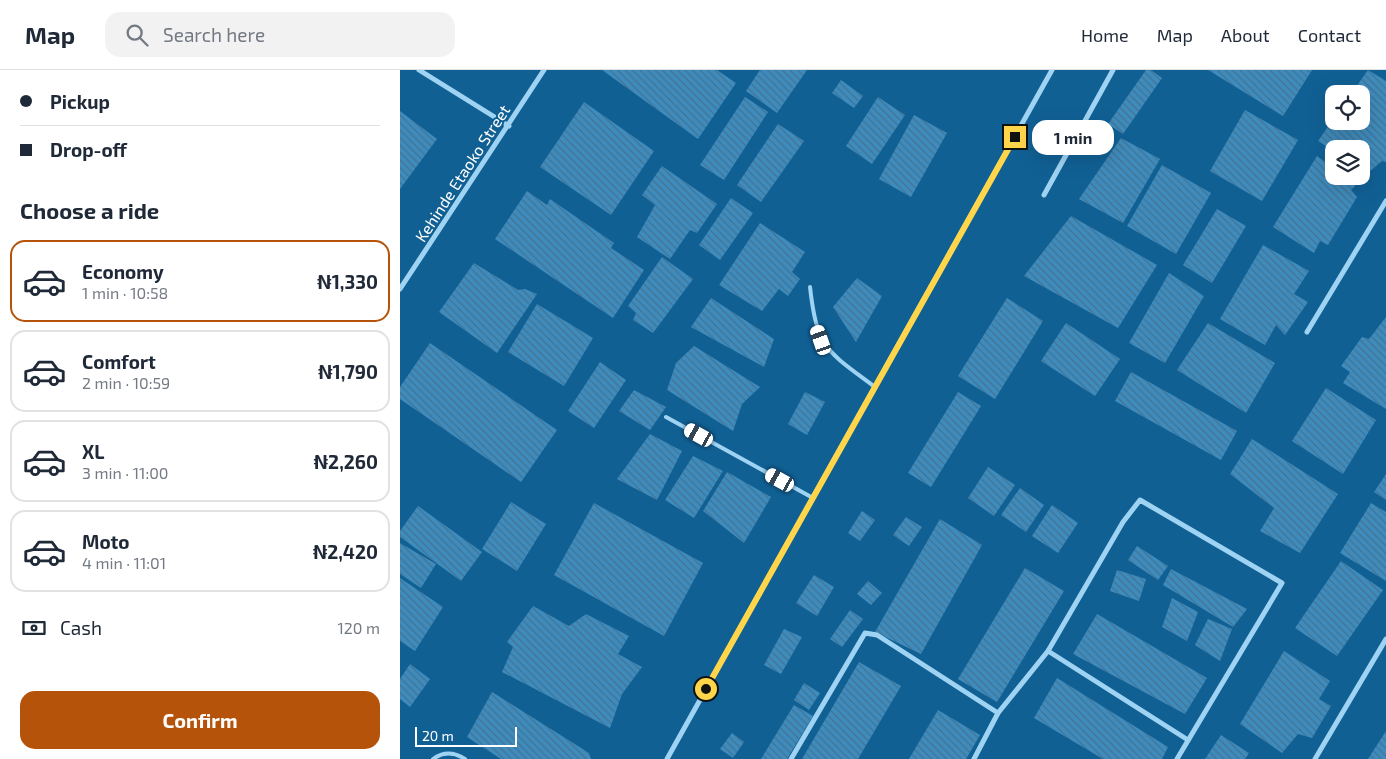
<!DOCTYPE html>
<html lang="en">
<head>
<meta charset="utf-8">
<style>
  :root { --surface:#fff; --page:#f2f2f3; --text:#1f2937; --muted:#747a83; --line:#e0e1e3; --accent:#b45309 }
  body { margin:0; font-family:"Exo 2",sans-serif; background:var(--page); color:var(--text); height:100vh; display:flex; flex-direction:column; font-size:19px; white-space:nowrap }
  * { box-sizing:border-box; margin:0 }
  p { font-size:16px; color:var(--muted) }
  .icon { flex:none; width:28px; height:28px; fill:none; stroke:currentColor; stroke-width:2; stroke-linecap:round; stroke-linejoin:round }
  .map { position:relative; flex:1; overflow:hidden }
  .side { display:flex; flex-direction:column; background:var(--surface); width:400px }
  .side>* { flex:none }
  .hud { display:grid; align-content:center; height:110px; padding:0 20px; background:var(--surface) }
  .controls { position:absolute; left:925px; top:15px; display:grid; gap:10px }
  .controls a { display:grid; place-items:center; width:45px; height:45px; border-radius:10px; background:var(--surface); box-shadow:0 5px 20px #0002; font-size:25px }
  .scale { position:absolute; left:15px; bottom:12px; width:102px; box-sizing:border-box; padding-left:5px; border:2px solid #fff; border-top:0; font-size:14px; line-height:18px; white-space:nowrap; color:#fff; -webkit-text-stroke:4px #116094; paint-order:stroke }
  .end { position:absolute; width:22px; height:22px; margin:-11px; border:6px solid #ffd54a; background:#111; box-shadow:0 0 0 2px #111 }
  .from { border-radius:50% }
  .bubble { position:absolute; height:35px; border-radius:15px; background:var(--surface); box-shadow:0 5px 20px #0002; font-size:16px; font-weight:700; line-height:35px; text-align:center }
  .car { position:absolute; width:15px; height:30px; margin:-15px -8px; border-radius:6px; box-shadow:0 0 4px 1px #0007; background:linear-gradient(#fff 24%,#345 0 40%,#fff 0 76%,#345 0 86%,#fff 0) }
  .hud b { display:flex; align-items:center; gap:18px; height:48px; font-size:19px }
  .hud b+b { border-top:1px solid var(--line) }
  .hud i { width:12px; height:12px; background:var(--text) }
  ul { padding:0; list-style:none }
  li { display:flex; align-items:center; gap:15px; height:82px; margin:0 10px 8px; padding:0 10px; border:2px solid var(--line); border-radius:15px }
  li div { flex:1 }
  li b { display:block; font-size:19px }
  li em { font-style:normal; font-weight:700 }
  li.selected { border-color:var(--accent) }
  li>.icon { width:45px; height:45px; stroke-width:1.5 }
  h2 { padding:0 20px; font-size:22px; line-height:60px }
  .pay { display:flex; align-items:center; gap:12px; height:55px; padding:0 20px; font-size:19px }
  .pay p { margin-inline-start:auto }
  .cta { display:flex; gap:10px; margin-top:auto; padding:10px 20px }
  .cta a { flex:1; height:58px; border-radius:15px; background:var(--accent); color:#fff; font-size:20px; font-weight:700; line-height:58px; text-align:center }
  header { display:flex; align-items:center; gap:30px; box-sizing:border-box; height:70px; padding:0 25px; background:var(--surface); border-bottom:1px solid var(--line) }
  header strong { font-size:24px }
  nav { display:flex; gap:28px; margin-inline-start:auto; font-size:18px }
  .search { width:350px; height:45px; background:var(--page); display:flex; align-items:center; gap:12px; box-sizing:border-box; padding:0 18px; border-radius:15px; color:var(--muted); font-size:19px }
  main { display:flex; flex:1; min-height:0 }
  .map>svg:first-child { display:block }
</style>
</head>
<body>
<header>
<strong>Map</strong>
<div class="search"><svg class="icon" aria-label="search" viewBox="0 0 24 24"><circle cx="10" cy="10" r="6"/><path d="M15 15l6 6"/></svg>Search here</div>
<nav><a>Home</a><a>Map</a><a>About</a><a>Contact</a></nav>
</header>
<main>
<section class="side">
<div class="hud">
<b><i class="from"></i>Pickup</b>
<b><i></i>Drop-off</b>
</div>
<h2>Choose a ride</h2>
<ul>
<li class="selected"><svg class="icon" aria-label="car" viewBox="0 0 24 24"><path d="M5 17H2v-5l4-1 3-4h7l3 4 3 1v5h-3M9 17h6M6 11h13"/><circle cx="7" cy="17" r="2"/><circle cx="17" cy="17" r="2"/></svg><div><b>Economy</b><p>1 min · 10:58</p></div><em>₦1,330</em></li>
<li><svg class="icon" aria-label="car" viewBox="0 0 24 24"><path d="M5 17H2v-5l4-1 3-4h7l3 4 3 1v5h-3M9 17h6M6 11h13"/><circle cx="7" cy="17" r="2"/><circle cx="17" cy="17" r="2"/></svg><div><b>Comfort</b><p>2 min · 10:59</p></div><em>₦1,790</em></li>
<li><svg class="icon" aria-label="car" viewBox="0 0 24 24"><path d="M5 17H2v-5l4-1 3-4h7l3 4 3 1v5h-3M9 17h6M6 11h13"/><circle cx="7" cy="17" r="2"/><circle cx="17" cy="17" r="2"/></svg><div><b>XL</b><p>3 min · 11:00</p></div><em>₦2,260</em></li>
<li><svg class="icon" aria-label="car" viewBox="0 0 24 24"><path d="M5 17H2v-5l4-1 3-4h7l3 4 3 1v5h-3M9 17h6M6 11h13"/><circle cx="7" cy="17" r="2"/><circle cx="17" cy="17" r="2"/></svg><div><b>Moto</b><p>4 min · 11:01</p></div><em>₦2,420</em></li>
</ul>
<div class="pay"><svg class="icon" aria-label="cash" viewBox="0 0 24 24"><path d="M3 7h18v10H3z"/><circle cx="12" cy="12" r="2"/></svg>Cash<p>120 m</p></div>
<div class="cta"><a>Confirm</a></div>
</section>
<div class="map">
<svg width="986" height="689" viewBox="0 0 986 689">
  <defs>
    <pattern id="building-back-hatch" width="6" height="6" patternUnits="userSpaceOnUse" patternTransform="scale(1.25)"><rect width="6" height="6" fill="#3e8cbe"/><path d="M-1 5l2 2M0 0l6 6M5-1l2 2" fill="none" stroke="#447290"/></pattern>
  </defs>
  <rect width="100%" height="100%" fill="#116094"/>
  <!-- building -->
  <g fill="url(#building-back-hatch)">
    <path d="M202,0H317L336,13L298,69Z"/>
    <path d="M360,0H407L377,43L346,21Z"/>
    <path d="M746,0H751L762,8L723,64L708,54Z"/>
    <path d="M808,0H912L883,46Z"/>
    <path d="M968,0L986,11V92L982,91L969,102L961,97V79H934V81L918,71L934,48V51H961V24H951Z"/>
    <path d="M441,10L463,26L454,38L432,23Z"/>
    <path d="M345,27L368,42L324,110L300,95Z"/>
    <path d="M478,27L505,45L472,94L446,76Z"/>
    <path d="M184,32L254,81L211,145L140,97Z"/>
    <path d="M845,40L898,70L862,131L810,101Z"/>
    <path d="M0,41L37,69L0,119Z"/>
    <path d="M514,45L547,63L511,127L479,109Z"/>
    <path d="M378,54L404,71L361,132L337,115Z"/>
    <path d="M721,68L760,89L723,153L679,129Z"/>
    <path d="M917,86L934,98V106H946L957,114L951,120L957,127L928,175L920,171L914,183L873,157Z"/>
    <path d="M762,95L811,123L776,184L727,156Z"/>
    <path d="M262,96L317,134L297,163L290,160L270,189L237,167L255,135L242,125Z"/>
    <path d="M127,121L147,135L150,129L214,173L211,178L244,200L213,248L95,169Z"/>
    <path d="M331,128L353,143L320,190L299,175Z"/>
    <path d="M817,139L846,156L812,213L783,195Z"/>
    <path d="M671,146L757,195L718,258L624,206Z"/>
    <path d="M360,153L405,182L392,202L400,209L388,226L379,219L362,241L319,215Z"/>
    <path d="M863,175L909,201L894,224L908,232L885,265L876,255L865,275L820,249Z"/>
    <path d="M262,187L293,209L253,263L233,250L236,243L228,236Z"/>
    <path d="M74,193L118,220L125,219L137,224L97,283L39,242Z"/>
    <path d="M769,203L804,226L765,293L729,273Z"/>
    <path d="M457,208L482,226L456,272L433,237Z"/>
    <path d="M311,228L374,269L364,297L291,257Z"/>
    <path d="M607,228L643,251L595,329L558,306Z"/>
    <path d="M137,234L193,268L164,316L108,282Z"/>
    <path d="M986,247V339L943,313L950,302L941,296L962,267L969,269Z"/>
    <path d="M666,253L720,289L695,326L641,291Z"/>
    <path d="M808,253L875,293L846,343L777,300Z"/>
    <path d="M30,273L157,360L121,412L0,329V317Z"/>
    <path d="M294,276L360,317L342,334L333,361L267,320L276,293Z"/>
    <path d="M200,292L226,310L194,358L168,341Z"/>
    <path d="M731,302L837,361L821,390L715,331Z"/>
    <path d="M926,318L976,350L943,404L892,371Z"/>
    <path d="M234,320L266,337L250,360L219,341Z"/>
    <path d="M405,322L425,332L407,365L388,354Z"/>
    <path d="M558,322L581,336L531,417L508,403Z"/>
    <path d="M250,364L282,381L257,430L217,409Z"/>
    <path d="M852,369L938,424L900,483L860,461L874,438L830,404Z"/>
    <path d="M293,386L323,401L294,448L265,430Z"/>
    <path d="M588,397L615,415L594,446L568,428Z"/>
    <path d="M327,402L371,427L344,473L303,441Z"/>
    <path d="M986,404V430L974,422Z"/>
    <path d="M620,418L644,435L626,462L601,445Z"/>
    <path d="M111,432L146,454L117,501L82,479Z"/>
    <path d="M194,433L303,493L264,566L154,505Z"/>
    <path d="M971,433L986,442V511L940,483Z"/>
    <path d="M652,435L678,453L658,483L632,466Z"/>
    <path d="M18,436L82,482L61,511L0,467V461Z"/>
    <path d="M462,441L475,450L460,471L448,463Z"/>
    <path d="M506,447L522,457L509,476L493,465Z"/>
    <path d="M540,449L582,475L521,584L475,562Z"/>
    <path d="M0,473L36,494L21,518L0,504Z"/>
    <path d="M737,476L768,496L758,510L728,490Z"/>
    <path d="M941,491L983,520L937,586L895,558Z"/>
    <path d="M625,498L664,521L597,632L558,609Z"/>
    <path d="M771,499L847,539L833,557L763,515Z"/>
    <path d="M717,500L746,509L739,531L710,521Z"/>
    <path d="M414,505L434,517L417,546L396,533Z"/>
    <path d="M0,508L43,537L15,581L0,571Z"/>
    <path d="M468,511L482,523L471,535L457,524Z"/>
    <path d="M772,528L798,542L787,571L762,557Z"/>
    <path d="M133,536L169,556L186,544L229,566L218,584L242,597L222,624L210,658L102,602L113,577L107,572Z"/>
    <path d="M450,540L463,549L442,577L430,569Z"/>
    <path d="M697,544L807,608L785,644L673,584Z"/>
    <path d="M808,549L832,559L820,591L795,575Z"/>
    <path d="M384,559L402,567L381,604L364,595Z"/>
    <path d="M884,581L930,611L919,629L931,636L912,668L898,664L882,683L840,654Z"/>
    <path d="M459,592L501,616L458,689H402Z"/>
    <path d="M10,594L30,609L10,637L0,629V609Z"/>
    <path d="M657,608L768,677L762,689H703L634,648Z"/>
    <path d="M404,613L420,623L409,640L394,630Z"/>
    <path d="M92,622L189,683L191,689H101L67,667Z"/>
    <path d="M394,635L413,646L387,689H361Z"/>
    <path d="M538,640L580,665L566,689H509Z"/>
    <path d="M986,661V689H968Z"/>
    <path d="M332,663L344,672L333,688L320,679Z"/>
    <path d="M821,665L849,683L845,689H805Z"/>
  </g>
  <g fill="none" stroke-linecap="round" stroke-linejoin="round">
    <!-- service -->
    <g stroke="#9fd3f3" stroke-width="4">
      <path d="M410,217C417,279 427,281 475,317"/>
      <path d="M266,347L413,428"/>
      <path d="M33,689C44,681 54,682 65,689"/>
    </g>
    <!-- minor -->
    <g stroke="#9fd3f3" stroke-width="5">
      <path d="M19,0L109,56"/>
      <path d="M644,125L713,0"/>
      <path d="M0,219L144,0"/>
      <path d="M907,262L986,131"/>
      <path d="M648,581L788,670"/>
      <path d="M267,689L652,0"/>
      <path d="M391,689L465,563L477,565L598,643"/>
      <path d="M574,689L598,643L648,581L723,452L740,430L882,513L777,689"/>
      <path d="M915,689L986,569"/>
    </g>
  </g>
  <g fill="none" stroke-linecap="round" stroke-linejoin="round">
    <!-- route -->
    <path stroke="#ffd54a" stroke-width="6" d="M306,619L615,67"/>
  </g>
  <g text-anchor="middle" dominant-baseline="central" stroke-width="4" stroke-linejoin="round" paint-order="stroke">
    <!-- street labels -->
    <g font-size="16" fill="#fff" stroke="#116094">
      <text transform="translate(62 103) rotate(-57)">Kehinde Etaoko Street</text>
    </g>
  </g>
</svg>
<div class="controls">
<a><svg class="icon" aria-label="locate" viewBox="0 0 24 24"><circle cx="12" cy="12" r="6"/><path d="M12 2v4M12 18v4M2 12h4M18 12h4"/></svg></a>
<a><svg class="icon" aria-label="layers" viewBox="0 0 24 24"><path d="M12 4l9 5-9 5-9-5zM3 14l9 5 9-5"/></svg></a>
</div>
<div class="scale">20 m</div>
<i class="end from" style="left:306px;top:619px"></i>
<i class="end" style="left:615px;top:67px"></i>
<div class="bubble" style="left:632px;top:50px;width:82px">1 min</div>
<i class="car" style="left:421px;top:270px;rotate:341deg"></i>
<i class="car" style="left:299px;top:365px;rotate:299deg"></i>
<i class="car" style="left:380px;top:410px;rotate:299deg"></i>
</div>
</main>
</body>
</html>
